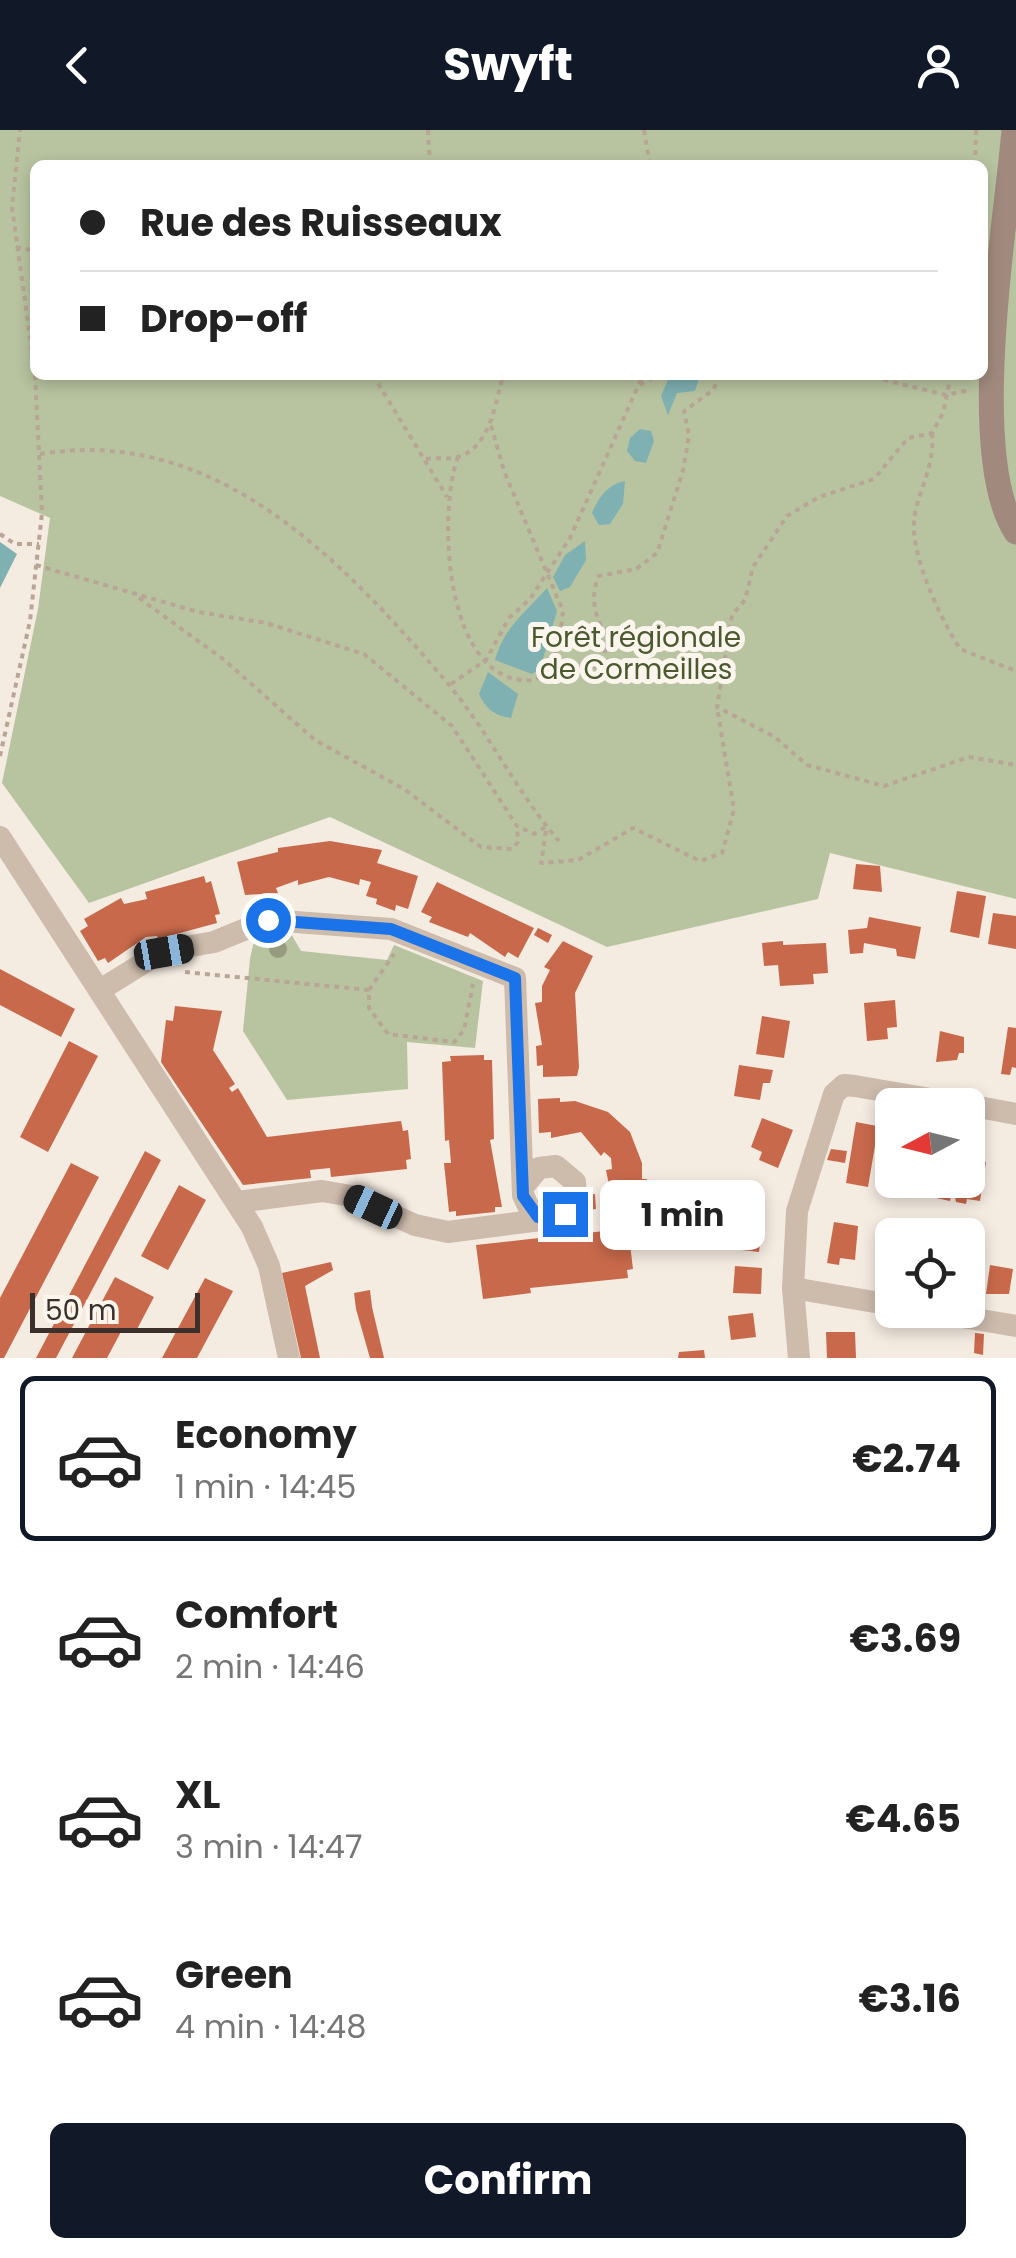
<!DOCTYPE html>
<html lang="en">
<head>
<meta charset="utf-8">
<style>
  :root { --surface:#fff; --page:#f2f2f2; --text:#222; --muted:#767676; --line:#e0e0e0; --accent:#111827 }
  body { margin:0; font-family:Poppins,sans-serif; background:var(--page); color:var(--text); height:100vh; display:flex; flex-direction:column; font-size:38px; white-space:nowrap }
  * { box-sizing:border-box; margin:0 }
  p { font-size:32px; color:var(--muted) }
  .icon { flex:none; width:55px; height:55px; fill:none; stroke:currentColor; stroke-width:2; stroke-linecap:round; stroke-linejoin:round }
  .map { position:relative; height:1228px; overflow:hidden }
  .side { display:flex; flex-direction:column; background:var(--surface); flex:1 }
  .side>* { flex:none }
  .banner { position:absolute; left:30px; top:30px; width:958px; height:220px; border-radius:15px; box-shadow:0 5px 15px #0003; display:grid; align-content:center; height:220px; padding:0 50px; background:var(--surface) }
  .needle { width:65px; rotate:263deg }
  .buttons { position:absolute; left:875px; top:958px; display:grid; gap:20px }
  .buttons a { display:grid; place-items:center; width:110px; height:110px; border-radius:15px; background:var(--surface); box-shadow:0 5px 15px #0003; font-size:50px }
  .scale { position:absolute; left:30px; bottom:25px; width:170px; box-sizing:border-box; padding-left:10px; border:5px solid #3b302b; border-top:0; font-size:28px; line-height:35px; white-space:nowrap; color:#3b302b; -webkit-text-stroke:8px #fbf5ee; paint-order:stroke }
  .end { position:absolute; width:45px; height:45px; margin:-22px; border:12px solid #1a73e8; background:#fff; box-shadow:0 0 0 5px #fff }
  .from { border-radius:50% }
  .bubble { position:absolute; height:70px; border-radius:15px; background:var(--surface); box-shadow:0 5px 15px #0003; font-size:32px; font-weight:700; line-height:70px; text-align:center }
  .car { position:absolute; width:30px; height:60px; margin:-30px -15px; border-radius:12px; box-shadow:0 0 8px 2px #0007; background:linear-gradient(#222 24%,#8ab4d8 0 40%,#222 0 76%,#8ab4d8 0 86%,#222 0) }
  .banner b { display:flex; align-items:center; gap:35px; height:95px; font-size:38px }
  .banner b+b { border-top:2px solid var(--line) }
  .banner i { width:25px; height:25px; background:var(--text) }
  ul { padding:18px 0 0; list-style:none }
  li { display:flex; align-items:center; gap:30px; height:165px; margin:0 20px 15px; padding:0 30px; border:5px solid transparent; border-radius:15px }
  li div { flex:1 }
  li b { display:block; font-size:38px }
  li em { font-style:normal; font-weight:700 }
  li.current { border-color:var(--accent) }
  li>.icon { width:90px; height:90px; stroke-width:1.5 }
  .button { display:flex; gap:20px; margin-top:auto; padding:20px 50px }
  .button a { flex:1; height:115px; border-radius:15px; background:var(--accent); color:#fff; font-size:40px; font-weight:700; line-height:115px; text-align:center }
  header { display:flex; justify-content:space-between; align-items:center; height:130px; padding:0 50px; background:var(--accent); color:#fff; font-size:45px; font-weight:700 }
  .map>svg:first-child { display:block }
</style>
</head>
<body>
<header><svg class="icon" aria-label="back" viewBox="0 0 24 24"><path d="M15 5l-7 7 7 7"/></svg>Swyft<svg class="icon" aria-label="person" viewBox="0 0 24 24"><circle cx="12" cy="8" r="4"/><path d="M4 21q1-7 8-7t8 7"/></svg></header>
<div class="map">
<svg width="1016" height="1228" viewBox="0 0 1016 1228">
  <rect width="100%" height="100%" fill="#f4ebe1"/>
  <!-- green -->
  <g fill="#b8c4a0" fill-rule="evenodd">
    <path d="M0,0H1016V769L830,723L818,769L607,817L330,687L89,773L2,653L38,479L50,388L0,366ZM35,35H982V245H35Z"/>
    <path d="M267,801L290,802L301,821L387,830L394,815L483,851L475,918L407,912L408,959L287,970L243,901L250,829L254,811Z"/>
  </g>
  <!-- water -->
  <g fill="#7fb0b2">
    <path d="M670,245H700L695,261L677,263L668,285L661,266Z"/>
    <path d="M640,299L651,301L654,311L646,333L635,331L627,321L630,308Z"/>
    <path d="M625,351L623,374L610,394L599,395L592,383C598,368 608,354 625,351Z"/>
    <path d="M585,411L586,430L570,457L560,461L553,447L565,425Z"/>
    <path d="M0,412L17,424L0,458Z"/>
    <path d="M547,458L557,481L540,539L532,544L495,530C504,497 526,482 547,458Z"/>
    <path d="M488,542L518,564L511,588C495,586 486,579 479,564Z"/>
  </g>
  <!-- building -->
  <g fill="#c8694b">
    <path d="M330,711L382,720L377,733L418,746L408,779L396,775L395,781L376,774L377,769L366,766L371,752L360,749L359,755L329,747L298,755V750L276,758L278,763L245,765L237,732L278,722V718Z"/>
    <path d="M856,734L880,736L882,762L853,759Z"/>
    <path d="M204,746L206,753L211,751L220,784L215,785L217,793L158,809L157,806L146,807L108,833L105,828L98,831L80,801L88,796L84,789L121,768L124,774L147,769L145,762Z"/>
    <path d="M437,752L534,798L518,828L508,822L505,827L470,803L468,807L429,792L432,787L421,782Z"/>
    <path d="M957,761L986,766L979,808L950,802Z"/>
    <path d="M993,783L1016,786V819L988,814Z"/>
    <path d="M869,787L921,797L915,829L897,826L896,819L864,813L863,823L850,824L848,800L867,798Z"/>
    <path d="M538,798L552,805L548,813L534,805Z"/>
    <path d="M563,811L593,826L575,863L579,937L577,946L543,947V935L537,936L536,916L542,915L535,873L542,872V856L550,840L544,837Z"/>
    <path d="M783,811V815L826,813L828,843L813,844L814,854L780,856L778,835L764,836L762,813Z"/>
    <path d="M0,839L75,879L61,907L0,875Z"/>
    <path d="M895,870L897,897L887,898L888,909L867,911L864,873Z"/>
    <path d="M175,876L222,881L213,920L235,954L229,958L232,962L238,958L267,1007L401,991L403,1001L408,1000L411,1029L406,1030L407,1039L331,1047L330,1038L310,1040L311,1048L243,1055L161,932L166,890L173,891Z"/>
    <path d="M762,886L790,891L784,928L756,924Z"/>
    <path d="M1008,897L1016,898V938L1012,937L1010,945L1001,944Z"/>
    <path d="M940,901L964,907V923H959L957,930L936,932Z"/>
    <path d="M69,911L98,926L48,1022L20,1007Z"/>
    <path d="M484,925V930H492L494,1009L490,1010L502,1077H495V1082L456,1086V1081L449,1082L444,1033H451L449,1010L445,1011L442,932L451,931L450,926Z"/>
    <path d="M739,935L773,940L770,953H763L760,970L734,966Z"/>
    <path d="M560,968V972L575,971L608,982L630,1002L642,1033V1049H647L648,1071H612L606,1040L612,1039L611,1028L604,1022L601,1026L581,1002L551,1008V1002L539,1003L538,969Z"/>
    <path d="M762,988L793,1000L778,1038L759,1030L762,1022L751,1017Z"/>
    <path d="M856,992L882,997L881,1004H877L868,1057L846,1053Z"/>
    <path d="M831,1019L847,1021L845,1033L827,1030Z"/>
    <path d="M145,1021L161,1030L56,1228H36Z"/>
    <path d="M968,1029L986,1032L980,1071L967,1069L966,1074L956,1072L955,1067L958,1050H968Z"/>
    <path d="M71,1033L99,1047L4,1228H0V1168Z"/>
    <path d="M179,1055L206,1070L168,1140L141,1126Z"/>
    <path d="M729,1059H746L744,1078L755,1080L751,1105L761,1106L759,1122L725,1118L735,1076L727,1075Z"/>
    <path d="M938,1060L952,1062L950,1071L936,1068Z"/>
    <path d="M595,1064L596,1079L588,1080L587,1065Z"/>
    <path d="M834,1092L858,1096L855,1130L840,1128L839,1135L827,1133Z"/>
    <path d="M941,1098L956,1101V1105H920L922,1099L940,1104Z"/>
    <path d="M622,1099L623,1106H629L633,1139L627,1140L628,1148L530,1158L531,1163L483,1169L476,1115L548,1107L549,1112L560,1111V1106Z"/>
    <path d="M886,1105L892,1106V1137L881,1135Z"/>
    <path d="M978,1124L985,1126V1142L975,1141Z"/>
    <path d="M331,1132L333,1140L305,1156L320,1228H301L282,1143Z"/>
    <path d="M990,1135L1013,1139L1009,1164H986Z"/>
    <path d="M735,1136L762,1138L761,1164L733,1163Z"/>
    <path d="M115,1147L154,1167L135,1203L123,1198L107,1228H72Z"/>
    <path d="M205,1148L233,1161L197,1228H162Z"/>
    <path d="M972,1157L983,1159L980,1177L969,1175Z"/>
    <path d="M370,1160L372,1177L384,1228H370L356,1179L354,1163Z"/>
    <path d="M753,1183L756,1207L731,1210L728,1186Z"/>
    <path d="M826,1202H855L856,1228H827Z"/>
    <path d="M975,1203L984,1204L983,1225L974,1223Z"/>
    <path d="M704,1220L705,1228H678L679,1222Z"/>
  </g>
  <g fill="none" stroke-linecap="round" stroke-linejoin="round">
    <!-- path -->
    <g stroke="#b9a596" stroke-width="4" stroke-dasharray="5 5" stroke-linecap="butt">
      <path d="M428,0L430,35"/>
      <path d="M644,0L650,35"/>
      <path d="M975,35L976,0"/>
      <path d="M16,117L35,121"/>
      <path d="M373,245L447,367"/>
      <path d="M864,245L946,265L969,260"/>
      <path d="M951,245L943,283L932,303L908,308L874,349L819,367L787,386L753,437L745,470L732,485L717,577L775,607L807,635L884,656L969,627L1016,635"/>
      <path d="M640,255L658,245"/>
      <path d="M932,303C936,340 911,371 914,402C917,438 941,489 960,519L1016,541"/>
      <path d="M40,324C217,295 344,432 449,555C490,604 517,663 559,711"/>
      <path d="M458,327C437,383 444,559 534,550C557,541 561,503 563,481L504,341L490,292"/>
      <path d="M426,329C436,327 448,330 458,327C490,318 496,272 503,245"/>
      <path d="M0,404L15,414H39"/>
      <path d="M36,435L198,482L266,493L364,524L452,596L517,696L534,704L547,696"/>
      <path d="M139,468L223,529L315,610L404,659L481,717L512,719L518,712L517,696"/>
      <path d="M543,547L597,536L609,513C597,490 588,470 599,446L636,439L657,423L683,341L689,305L684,281L713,260L721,245"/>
      <path d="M451,554L486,530L509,488L530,469L570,408L643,245"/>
      <path d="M0,626L30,491L42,383L35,244L12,77L20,0"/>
      <path d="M546,701L541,733L578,730L633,698L700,731L722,723L734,680L717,577"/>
      <path d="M185,842L369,860V878L388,904L454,912L464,900L473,854"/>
      <path d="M369,860L394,824"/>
    </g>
    <!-- street -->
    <g stroke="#cdbbac" stroke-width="22">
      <path d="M0,707L252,1097L269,1136L289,1228"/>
      <path d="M100,860L163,821L214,812L268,790L391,799L515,848L523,1065L531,1082L548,1089L565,1084L576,1070L575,1052L556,1036L539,1038L523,1057"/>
      <path d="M968,975L1016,984"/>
      <path d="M238,1072L322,1061L351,1066L415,1095L448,1102L548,1089"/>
      <path d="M793,1158L892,1175"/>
      <path d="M921,1180L1016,1196"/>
      <path d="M799,1228L793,1158L797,1081L834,964L844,955L855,956L965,975"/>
    </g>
    <!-- secondary -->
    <path stroke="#a18a7d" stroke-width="25" d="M1014,0C1006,95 966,326 1016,402"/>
  </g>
  <!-- trees -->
  <circle fill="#969b7f" cx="278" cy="819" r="9"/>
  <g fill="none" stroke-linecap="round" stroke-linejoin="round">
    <!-- route -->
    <path stroke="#1a73e8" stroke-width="12" d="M268,790L391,799L515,848L523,1066L538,1087L565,1084"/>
  </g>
  <g text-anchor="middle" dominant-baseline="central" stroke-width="10" stroke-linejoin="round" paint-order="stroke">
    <!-- park labels -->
    <g font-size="28" fill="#4a5a2e" stroke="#fbf5ee">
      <text x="636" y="507">Forêt régionale<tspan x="636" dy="32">de Cormeilles</tspan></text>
    </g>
  </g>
</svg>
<div class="buttons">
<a><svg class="needle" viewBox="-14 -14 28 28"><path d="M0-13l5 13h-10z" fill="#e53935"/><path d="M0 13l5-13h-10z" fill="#767676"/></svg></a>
<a><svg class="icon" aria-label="locate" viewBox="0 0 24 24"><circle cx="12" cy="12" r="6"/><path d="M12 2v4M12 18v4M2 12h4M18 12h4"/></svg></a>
</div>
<div class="scale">50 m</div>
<i class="end from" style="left:268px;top:790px"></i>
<i class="end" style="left:565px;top:1084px"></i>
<div class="bubble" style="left:600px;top:1050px;width:165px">1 min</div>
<i class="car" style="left:164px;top:822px;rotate:80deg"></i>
<i class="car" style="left:373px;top:1077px;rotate:295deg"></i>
<div class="banner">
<b><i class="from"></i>Rue des Ruisseaux</b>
<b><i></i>Drop-off</b>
</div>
</div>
<section class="side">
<ul>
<li class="current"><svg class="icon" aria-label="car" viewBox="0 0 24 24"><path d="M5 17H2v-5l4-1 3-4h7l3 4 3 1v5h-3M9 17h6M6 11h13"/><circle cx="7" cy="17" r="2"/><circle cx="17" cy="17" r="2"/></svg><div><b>Economy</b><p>1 min · 14:45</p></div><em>€2.74</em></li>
<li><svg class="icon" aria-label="car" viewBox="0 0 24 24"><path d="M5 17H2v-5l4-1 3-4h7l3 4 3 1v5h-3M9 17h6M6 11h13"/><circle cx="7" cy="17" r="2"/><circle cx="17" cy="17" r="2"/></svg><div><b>Comfort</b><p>2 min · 14:46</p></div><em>€3.69</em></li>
<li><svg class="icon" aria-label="car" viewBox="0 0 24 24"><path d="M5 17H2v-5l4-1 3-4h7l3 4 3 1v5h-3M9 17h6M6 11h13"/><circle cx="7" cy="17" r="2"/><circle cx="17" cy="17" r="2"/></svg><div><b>XL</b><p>3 min · 14:47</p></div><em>€4.65</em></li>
<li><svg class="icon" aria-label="car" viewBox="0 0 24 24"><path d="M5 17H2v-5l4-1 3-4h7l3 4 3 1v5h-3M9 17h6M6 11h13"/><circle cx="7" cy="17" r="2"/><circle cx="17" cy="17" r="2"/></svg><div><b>Green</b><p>4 min · 14:48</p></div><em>€3.16</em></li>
</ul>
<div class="button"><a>Confirm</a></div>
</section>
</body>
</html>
